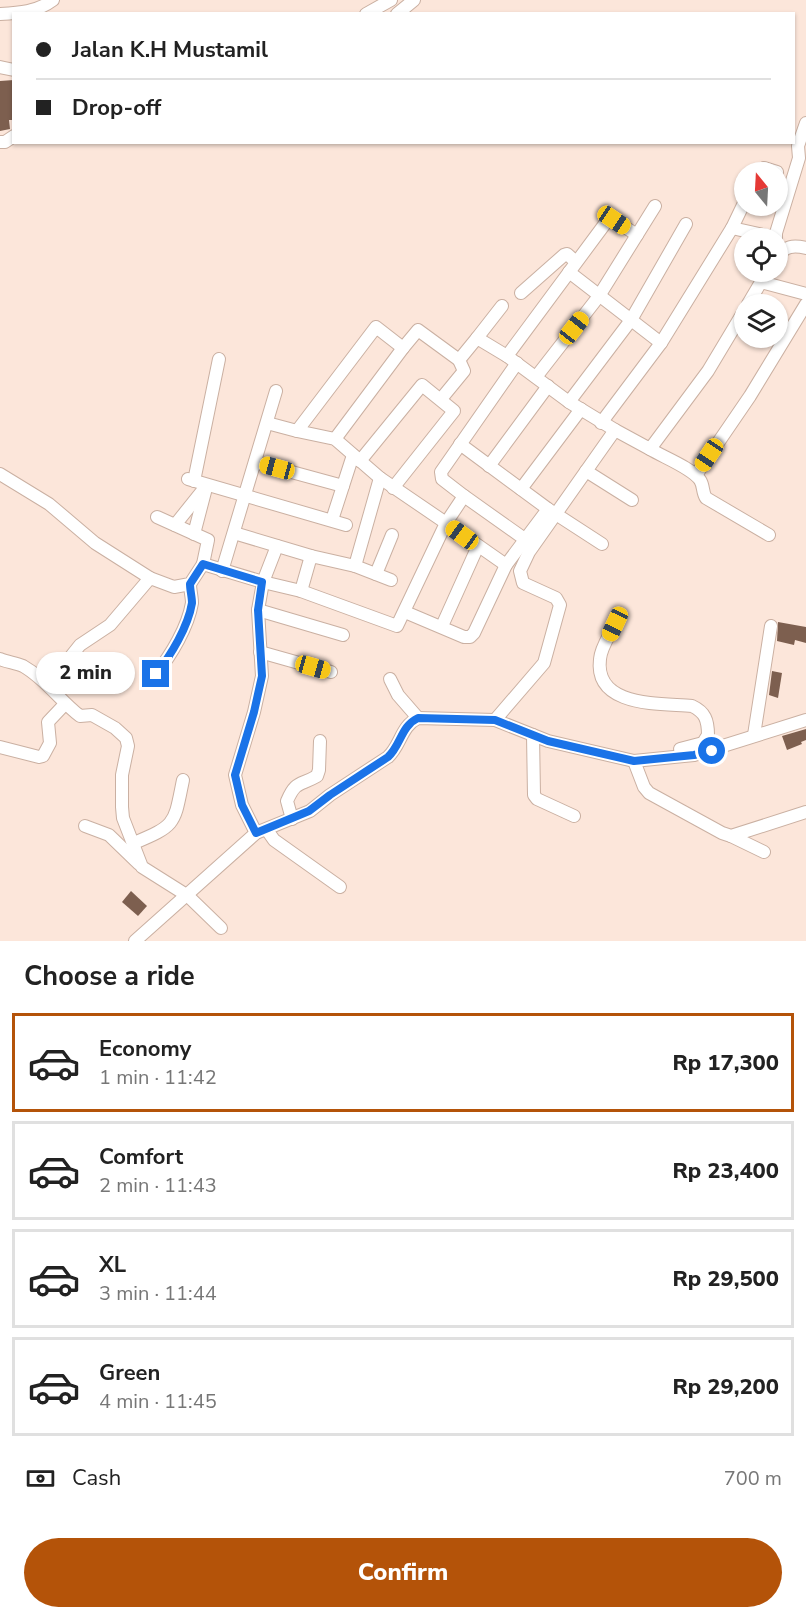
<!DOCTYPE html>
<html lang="en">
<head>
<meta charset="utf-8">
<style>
  :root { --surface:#fff; --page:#f6f6f6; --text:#222; --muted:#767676; --line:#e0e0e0; --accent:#b45309 }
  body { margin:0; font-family:"Nunito Sans",sans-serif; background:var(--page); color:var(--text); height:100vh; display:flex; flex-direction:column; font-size:22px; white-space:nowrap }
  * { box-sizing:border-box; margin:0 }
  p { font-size:20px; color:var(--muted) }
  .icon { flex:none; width:33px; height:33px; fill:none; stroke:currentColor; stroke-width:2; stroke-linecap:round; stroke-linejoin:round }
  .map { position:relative; height:941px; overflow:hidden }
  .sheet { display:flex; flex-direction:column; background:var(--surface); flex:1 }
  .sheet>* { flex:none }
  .banner { position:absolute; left:12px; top:12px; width:783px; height:132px; border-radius:0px; box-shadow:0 2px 4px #0004; display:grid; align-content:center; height:132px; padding:0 24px; background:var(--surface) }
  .needle { width:39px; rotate:342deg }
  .fabs { position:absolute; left:734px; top:162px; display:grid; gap:12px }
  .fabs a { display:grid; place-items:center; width:54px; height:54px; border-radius:50%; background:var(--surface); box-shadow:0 2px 4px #0004; font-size:30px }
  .end { position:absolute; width:27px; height:27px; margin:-14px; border:8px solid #1a73e8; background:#fff; box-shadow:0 0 0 3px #fff }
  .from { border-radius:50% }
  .bubble { position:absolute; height:42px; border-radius:21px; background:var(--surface); box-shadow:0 2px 4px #0004; font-size:20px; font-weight:800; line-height:42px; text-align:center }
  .car { position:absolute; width:18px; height:36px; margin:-18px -9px; border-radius:8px; box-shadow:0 0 4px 2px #0007; background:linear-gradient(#f5c518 24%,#345 0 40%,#f5c518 0 76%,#345 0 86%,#f5c518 0) }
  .banner b { display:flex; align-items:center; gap:21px; height:57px; font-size:22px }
  .banner b+b { border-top:2px solid var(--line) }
  .banner i { width:15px; height:15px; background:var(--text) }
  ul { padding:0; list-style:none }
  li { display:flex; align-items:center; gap:18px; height:99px; margin:0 12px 9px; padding:0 12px; border:3px solid var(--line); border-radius:0px }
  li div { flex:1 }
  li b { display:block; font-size:22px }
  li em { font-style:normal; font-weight:800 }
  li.selected { border-color:var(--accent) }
  li>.icon { width:54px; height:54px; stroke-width:1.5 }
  h2 { padding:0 24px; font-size:27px; line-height:72px }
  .pay { display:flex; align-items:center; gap:15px; height:66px; padding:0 24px; font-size:22px }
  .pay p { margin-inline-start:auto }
  .cta { display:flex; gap:12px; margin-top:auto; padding:12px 24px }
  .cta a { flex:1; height:69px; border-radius:36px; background:var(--accent); color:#fff; font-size:24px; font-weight:800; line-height:69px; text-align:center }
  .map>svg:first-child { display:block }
</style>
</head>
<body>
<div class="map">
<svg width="806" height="941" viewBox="0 0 806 941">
  <rect width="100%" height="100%" fill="#fce6da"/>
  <!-- building -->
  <g fill="#7d5f4f">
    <path d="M14,80V120H9L10,129L0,131V81Z"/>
    <path d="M778,622L806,627V643L795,640L794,645L777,641Z"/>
    <path d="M772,671L782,673L778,698L769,695Z"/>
    <path d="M806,729V740L801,742L802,744L787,750L782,736Z"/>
    <path d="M131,891L147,906L138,916L122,902Z"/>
  </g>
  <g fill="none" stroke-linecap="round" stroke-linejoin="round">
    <!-- minor casing -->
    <g stroke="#cab0a2" stroke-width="14">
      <g id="minor">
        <path d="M0,14C19,13 37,12 53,0"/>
        <path d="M366,14L391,0"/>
        <path d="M397,14L414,0"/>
        <path d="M0,67L14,70"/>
        <path d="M0,142H5L14,136"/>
        <path d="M758,172L764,168L777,172"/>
        <path d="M744,203L732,228L776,238"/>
        <path d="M776,238V233L799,158L798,146L806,123"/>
        <path d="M777,257C785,246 793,245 806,248"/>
        <path d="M569,272L661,343L601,423"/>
        <path d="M768,272L761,282L806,294"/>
        <path d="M521,293L564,255L567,254L576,262"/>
        <path d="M748,304L761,282"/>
        <path d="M477,338L502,306"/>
        <path d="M661,343L732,228"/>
        <path d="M517,363L441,472L442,479L464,496L446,523L506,565L548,509"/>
        <path d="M536,377L599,296L655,206"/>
        <path d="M441,399L464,371L459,360"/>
        <path d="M569,402L631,320L686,224"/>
        <path d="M267,423L297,431"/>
        <path d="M615,430L569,402L507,356L607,221L614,220L637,235"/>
        <path d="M335,439L403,348"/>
        <path d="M460,444L548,509L602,544"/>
        <path d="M650,449C663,457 692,468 700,480C704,486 702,492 706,498L769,535"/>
        <path d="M360,461L422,385L454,411L393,488"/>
        <path d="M255,462L343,486"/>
        <path d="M489,466L548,386"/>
        <path d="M586,471L632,500"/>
        <path d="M0,474L49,504L95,543L150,578"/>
        <path d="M696,475L750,396L806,304"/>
        <path d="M188,479L346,525"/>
        <path d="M194,481L219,359"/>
        <path d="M521,489L581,409"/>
        <path d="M464,496L526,540"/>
        <path d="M157,517L208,540L203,564"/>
        <path d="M332,520L353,455"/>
        <path d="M175,525L207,485"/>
        <path d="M234,533L311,556"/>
        <path d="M194,534L206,488"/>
        <path d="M355,566L391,580"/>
        <path d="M222,571L276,391"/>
        <path d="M376,574L392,535"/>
        <path d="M301,591L311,556L355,566L380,478"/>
        <path d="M258,610L343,635"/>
        <path d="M405,612L464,637H470L474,633L506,565"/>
        <path d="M615,624C610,635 601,647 600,659C594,708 661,703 692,706C705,712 708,720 708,735L703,743L680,749"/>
        <path d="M442,626L478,546"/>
        <path d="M260,652L331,672"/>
        <path d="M0,659C7,662 16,663 23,666C46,679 60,701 80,716L92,715L115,728L126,738L128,746L122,775V807L123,818L142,867L188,896L221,928"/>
        <path d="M156,674C171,655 188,627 192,603C192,597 190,590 190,584"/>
        <path d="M390,679L398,695L418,718"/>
        <path d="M48,685L80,645L110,625L150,578L174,587L190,584L203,564L263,582L301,591L397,626L446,523L380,478L335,439L297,431L376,327L403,348L418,330L459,360L477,338L507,356"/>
        <path d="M495,720L544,663L560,605L556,598L523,583L520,571L529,552L615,430L650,449L708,371L744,311"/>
        <path d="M533,735L534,795L537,799L574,816"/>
        <path d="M754,735L771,626"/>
        <path d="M0,747L39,757L43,756L50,743L48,722L65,704"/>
        <path d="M634,761L644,787L649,793L722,833L731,836L806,812"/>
        <path d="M292,819L287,801C296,780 300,786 317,776L319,770L320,741"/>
        <path d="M85,826L109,835L139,864"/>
        <path d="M267,830L274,840L340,887"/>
        <path d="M256,833L242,805L235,775L254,712L262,676L258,610L263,582L277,546"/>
        <path d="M731,836L764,852"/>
        <path d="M134,843C177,825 174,824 183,780"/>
        <path d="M135,941L256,833L310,811L330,795L388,757C401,745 401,726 418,718L495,720L548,741L634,761L694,755L806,720"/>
      </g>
    </g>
    <!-- minor -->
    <use href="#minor" stroke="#fff" stroke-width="12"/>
  </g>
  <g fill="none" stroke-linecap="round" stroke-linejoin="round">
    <!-- route -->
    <path stroke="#1a73e8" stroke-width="8" d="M156,674C171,655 188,627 192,603C192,597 190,590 190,584L203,564L262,582L258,610L262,676L254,712L235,775L242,805L256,833L309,811L330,795L388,757C401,745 401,726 418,718L495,720L548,741L634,761L694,755L712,751"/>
  </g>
</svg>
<div class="fabs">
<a><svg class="needle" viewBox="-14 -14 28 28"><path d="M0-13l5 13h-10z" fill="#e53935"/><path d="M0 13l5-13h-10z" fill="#767676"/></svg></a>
<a><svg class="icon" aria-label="locate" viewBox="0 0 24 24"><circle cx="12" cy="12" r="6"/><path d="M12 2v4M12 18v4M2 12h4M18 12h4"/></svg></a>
<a><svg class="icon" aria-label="layers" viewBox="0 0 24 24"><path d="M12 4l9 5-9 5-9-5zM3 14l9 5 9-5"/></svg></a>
</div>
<i class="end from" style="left:712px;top:751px"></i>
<i class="end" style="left:156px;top:674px"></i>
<div class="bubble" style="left:36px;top:652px;width:99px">2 min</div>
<i class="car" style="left:614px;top:220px;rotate:124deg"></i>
<i class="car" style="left:574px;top:328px;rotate:38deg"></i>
<i class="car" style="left:709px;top:455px;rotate:214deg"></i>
<i class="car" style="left:277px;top:468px;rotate:285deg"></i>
<i class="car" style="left:462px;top:535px;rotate:306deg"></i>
<i class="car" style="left:615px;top:624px;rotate:205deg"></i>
<i class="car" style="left:313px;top:667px;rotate:106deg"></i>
<div class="banner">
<b><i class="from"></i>Jalan K.H Mustamil</b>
<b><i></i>Drop-off</b>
</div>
</div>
<section class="sheet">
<h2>Choose a ride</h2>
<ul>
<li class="selected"><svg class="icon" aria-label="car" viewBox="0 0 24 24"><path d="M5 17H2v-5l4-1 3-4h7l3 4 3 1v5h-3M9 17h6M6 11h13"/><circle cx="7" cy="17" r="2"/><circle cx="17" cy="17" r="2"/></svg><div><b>Economy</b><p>1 min · 11:42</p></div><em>Rp 17,300</em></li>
<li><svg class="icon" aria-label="car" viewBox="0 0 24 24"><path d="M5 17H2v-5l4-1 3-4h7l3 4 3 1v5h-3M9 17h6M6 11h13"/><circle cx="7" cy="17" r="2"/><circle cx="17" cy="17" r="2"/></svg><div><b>Comfort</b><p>2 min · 11:43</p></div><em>Rp 23,400</em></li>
<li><svg class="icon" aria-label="car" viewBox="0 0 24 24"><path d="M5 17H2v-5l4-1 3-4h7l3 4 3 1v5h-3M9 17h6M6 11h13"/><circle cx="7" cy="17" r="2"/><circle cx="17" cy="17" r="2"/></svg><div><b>XL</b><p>3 min · 11:44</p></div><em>Rp 29,500</em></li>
<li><svg class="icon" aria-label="car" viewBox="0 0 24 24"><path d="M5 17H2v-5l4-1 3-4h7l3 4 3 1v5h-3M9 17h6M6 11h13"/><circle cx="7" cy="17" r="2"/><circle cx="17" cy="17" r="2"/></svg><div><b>Green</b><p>4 min · 11:45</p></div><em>Rp 29,200</em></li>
</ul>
<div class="pay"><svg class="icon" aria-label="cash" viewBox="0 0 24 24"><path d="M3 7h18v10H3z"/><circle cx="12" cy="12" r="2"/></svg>Cash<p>700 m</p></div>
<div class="cta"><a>Confirm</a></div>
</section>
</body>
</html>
